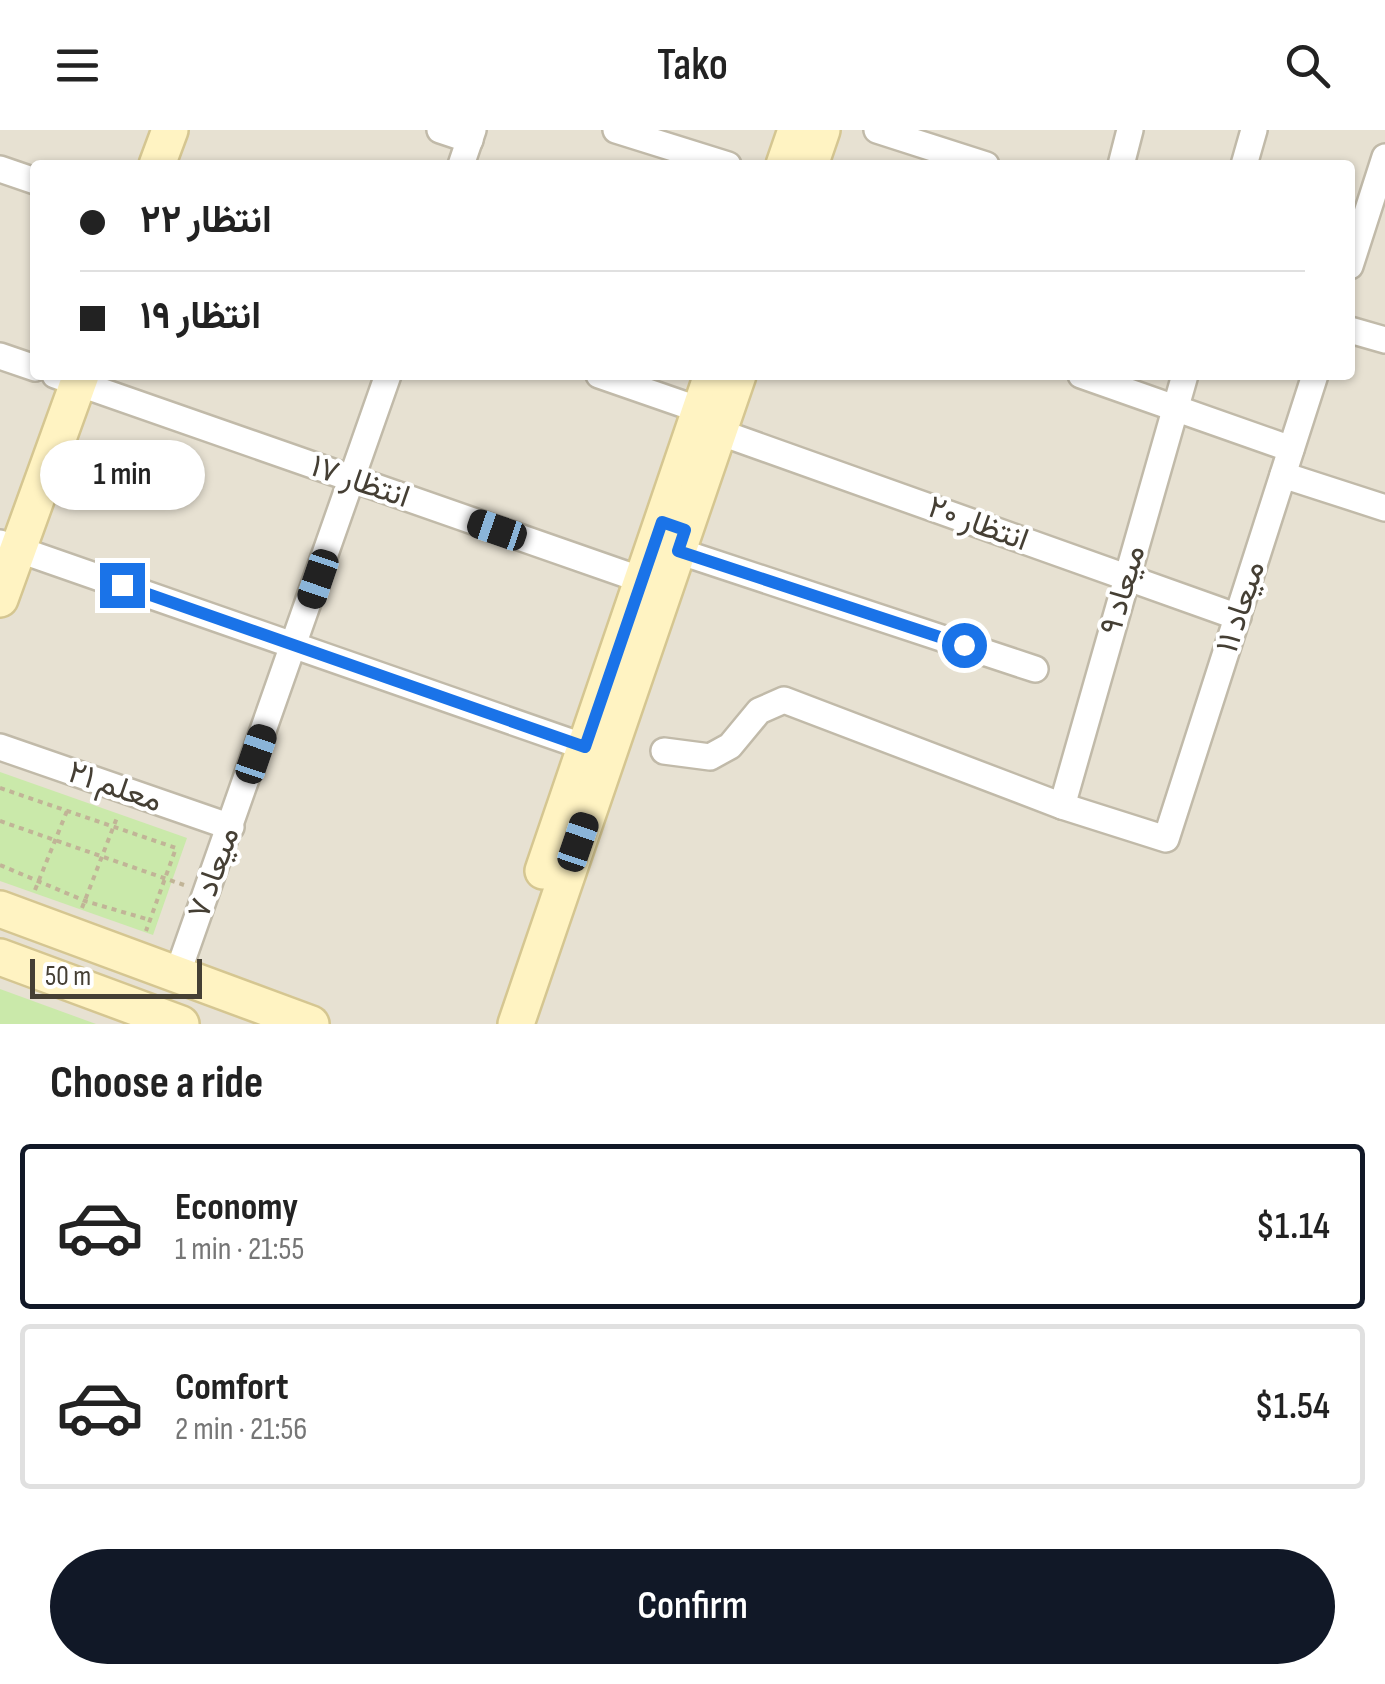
<!DOCTYPE html>
<html lang="en">
<head>
<meta charset="utf-8">
<style>
  :root { --surface:#fff; --page:#f6f6f6; --text:#222; --muted:#767676; --line:#e0e0e0; --accent:#111827 }
  body { margin:0; font-family:"Sofia Sans Condensed",Vazirmatn,sans-serif; background:var(--page); color:var(--text); height:100vh; display:flex; flex-direction:column; font-size:38px; white-space:nowrap }
  * { box-sizing:border-box; margin:0 }
  p { font-size:32px; color:var(--muted) }
  .icon { flex:none; width:55px; height:55px; fill:none; stroke:currentColor; stroke-width:2; stroke-linecap:round; stroke-linejoin:round }
  .map { position:relative; height:894px; overflow:hidden }
  .side { display:flex; flex-direction:column; background:var(--surface); flex:1 }
  .side>* { flex:none }
  .top-card { position:absolute; left:30px; top:30px; width:1325px; height:220px; border-radius:10px; box-shadow:0 2px 8px #0004; display:grid; align-content:center; height:220px; padding:0 50px; background:var(--surface) }
  .scale { position:absolute; left:30px; bottom:25px; width:172px; box-sizing:border-box; padding-left:10px; border:5px solid #453f34; border-top:0; font-size:28px; line-height:35px; white-space:nowrap; color:#453f34; -webkit-text-stroke:8px #fff; paint-order:stroke }
  .end { position:absolute; width:45px; height:45px; margin:-22px; border:12px solid #1a73e8; background:#fff; box-shadow:0 0 0 5px #fff }
  .from { border-radius:50% }
  .bubble { position:absolute; height:70px; border-radius:35px; background:var(--surface); box-shadow:0 2px 8px #0004; font-size:32px; font-weight:600; line-height:70px; text-align:center }
  .car { position:absolute; width:30px; height:60px; margin:-30px -15px; border-radius:12px; box-shadow:0 0 8px 2px #0007; background:linear-gradient(#222 24%,#8ab4d8 0 40%,#222 0 76%,#8ab4d8 0 86%,#222 0) }
  .top-card b { display:flex; align-items:center; gap:35px; height:95px; font-size:38px }
  .top-card b+b { border-top:2px solid var(--line) }
  .top-card i { width:25px; height:25px; background:var(--text) }
  ul { padding:0; list-style:none }
  li { display:flex; align-items:center; gap:30px; height:165px; margin:0 20px 15px; padding:0 30px; border:5px solid var(--line); border-radius:10px }
  li div { flex:1 }
  li b { display:block; font-size:38px }
  li em { font-style:normal; font-weight:600 }
  li.on { border-color:var(--accent) }
  li>.icon { width:90px; height:90px; stroke-width:1.5 }
  h2 { padding:0 50px; font-size:45px; line-height:120px }
  .action { display:flex; gap:20px; margin-top:auto; padding:20px 50px }
  .action a { flex:1; height:115px; border-radius:60px; background:var(--accent); color:#fff; font-size:40px; font-weight:600; line-height:115px; text-align:center }
  header { display:flex; justify-content:space-between; align-items:center; height:130px; padding:0 50px; background:var(--surface); font-size:45px; font-weight:600 }
  .map>svg:first-child { display:block }
</style>
</head>
<body>
<header><svg class="icon" aria-label="menu" viewBox="0 0 24 24"><path d="M4 6h16M4 12h16M4 18h16"/></svg>Tako<svg class="icon" aria-label="search" viewBox="0 0 24 24"><circle cx="10" cy="10" r="6"/><path d="M15 15l6 6"/></svg></header>
<div class="map">
<svg width="1385" height="894" viewBox="0 0 1385 894">
  <rect width="100%" height="100%" fill="#f3efe4"/>
  <!-- residential -->
  <path fill="#e7e1d2" fill-rule="evenodd" d="M0,0H1385V894H0ZM35,35H1350V245H35Z"/>
  <!-- green -->
  <g fill="#cae9aa">
    <path d="M0,642L187,708L153,805L0,751Z"/>
    <path d="M0,859L96,894H0Z"/>
  </g>
  <g fill="none" stroke-linecap="round" stroke-linejoin="round">
    <!-- street casing -->
    <g stroke="#c1baa9" stroke-width="30">
      <g id="street">
        <path d="M440,0L470,10"/>
        <path d="M616,0L728,35"/>
        <path d="M877,0L986,35"/>
        <path d="M461,35L473,0"/>
        <path d="M1121,35L1130,0"/>
        <path d="M1244,35L1254,0"/>
        <path d="M0,39L35,51"/>
        <path d="M1350,136L1385,27"/>
        <path d="M1350,200L1385,210"/>
        <path d="M0,226L35,238"/>
        <path d="M55,245L642,450"/>
        <path d="M599,245L700,280"/>
        <path d="M1081,245L1291,319"/>
        <path d="M719,302L1238,487"/>
        <path d="M1283,345L1385,378"/>
        <path d="M0,413L585,617"/>
        <path d="M678,421L1035,539"/>
        <path d="M0,617L231,697"/>
        <path d="M664,621L710,627L730,616L759,581L784,570L1062,676L1166,709L1315,245"/>
        <path d="M1062,676L1185,245"/>
        <path d="M177,845L388,245"/>
      </g>
    </g>
    <!-- secondary casing -->
    <g stroke="#d5c691" stroke-width="40">
      <g id="secondary">
        <path d="M157,35L170,0"/>
        <path d="M784,35L796,0"/>
        <path d="M810,35L822,0"/>
        <path d="M0,469L81,245"/>
        <path d="M543,741L712,245"/>
        <path d="M0,779L311,894"/>
        <path d="M0,827L181,894"/>
        <path d="M516,894L738,245"/>
      </g>
    </g>
    <!-- path -->
    <g stroke="#c1b497" stroke-width="4" stroke-dasharray="5 5" stroke-linecap="butt">
      <path d="M0,658L176,718L146,801"/>
      <path d="M0,691L184,755"/>
      <path d="M0,735L85,771L150,790"/>
      <path d="M35,760L67,681"/>
      <path d="M82,778L118,685"/>
    </g>
    <!-- street -->
    <use href="#street" stroke="#fff" stroke-width="25"/>
    <!-- secondary -->
    <use href="#secondary" stroke="#fff3c2" stroke-width="35"/>
  </g>
  <g fill="none" stroke-linecap="round" stroke-linejoin="round">
    <!-- route -->
    <path stroke="#1a73e8" stroke-width="12" d="M122,455L585,617L662,392L685,400L678,421L964,515"/>
  </g>
  <g text-anchor="middle" dominant-baseline="central" stroke-width="8" stroke-linejoin="round" paint-order="stroke">
    <!-- street labels -->
    <g font-size="32" fill="#453f34" stroke="#fff">
      <text transform="translate(360 352) rotate(19)">انتظار ۱۷</text>
      <text transform="translate(978 394) rotate(20)">انتظار ۲۰</text>
      <text transform="translate(1123 460) rotate(-74)">میعاد ۹</text>
      <text transform="translate(1241 477) rotate(-72)">میعاد ۱۱</text>
      <text transform="translate(115 657) rotate(19)">معلم ۲۱</text>
      <text transform="translate(214 743) rotate(-70)">میعاد ۷</text>
    </g>
  </g>
</svg>
<div class="scale">50 m</div>
<i class="end from" style="left:964px;top:515px"></i>
<i class="end" style="left:122px;top:455px"></i>
<div class="bubble" style="left:40px;top:310px;width:165px">1 min</div>
<i class="car" style="left:497px;top:400px;rotate:289deg"></i>
<i class="car" style="left:318px;top:449px;rotate:199deg"></i>
<i class="car" style="left:256px;top:624px;rotate:19deg"></i>
<i class="car" style="left:578px;top:712px;rotate:19deg"></i>
<div class="top-card">
<b><i class="from"></i>انتظار ۲۲</b>
<b><i></i>انتظار ۱۹</b>
</div>
</div>
<section class="side">
<h2>Choose a ride</h2>
<ul>
<li class="on"><svg class="icon" aria-label="car" viewBox="0 0 24 24"><path d="M5 17H2v-5l4-1 3-4h7l3 4 3 1v5h-3M9 17h6M6 11h13"/><circle cx="7" cy="17" r="2"/><circle cx="17" cy="17" r="2"/></svg><div><b>Economy</b><p>1 min · 21:55</p></div><em>$1.14</em></li>
<li><svg class="icon" aria-label="car" viewBox="0 0 24 24"><path d="M5 17H2v-5l4-1 3-4h7l3 4 3 1v5h-3M9 17h6M6 11h13"/><circle cx="7" cy="17" r="2"/><circle cx="17" cy="17" r="2"/></svg><div><b>Comfort</b><p>2 min · 21:56</p></div><em>$1.54</em></li>
</ul>
<div class="action"><a>Confirm</a></div>
</section>
</body>
</html>
